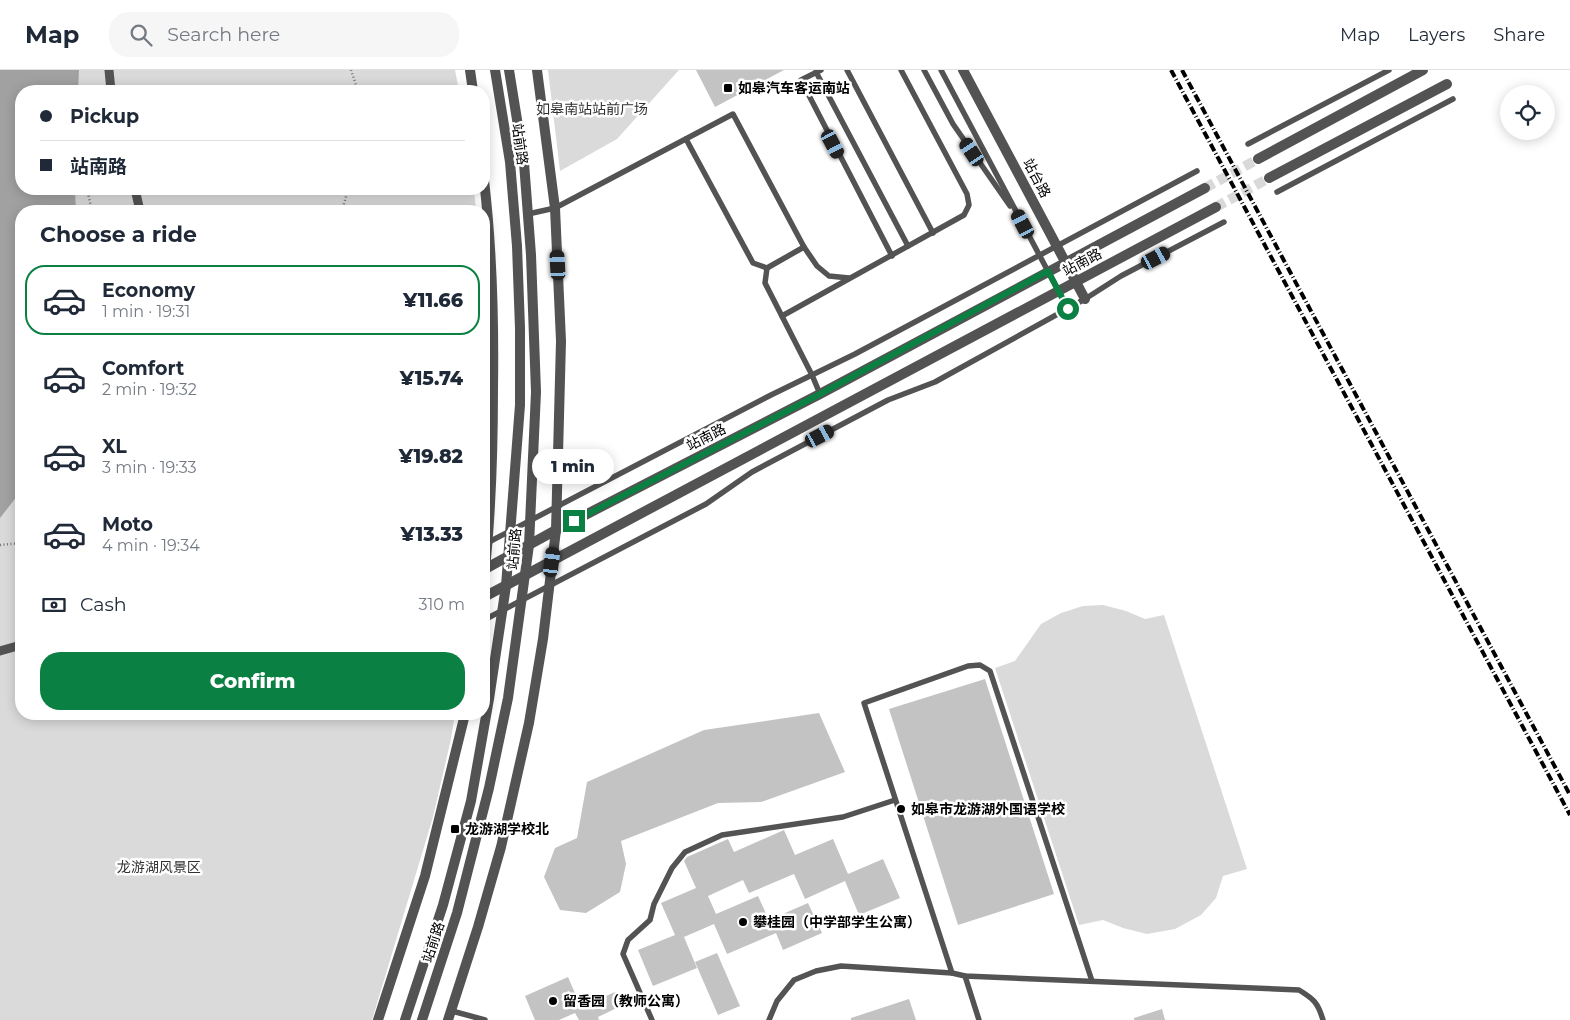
<!DOCTYPE html>
<html lang="en">
<head>
<meta charset="utf-8">
<style>
  :root { --surface:#fff; --page:#f6f6f7; --text:#1f2937; --muted:#747a83; --line:#e0e1e3; --accent:#0b8043 }
  body { margin:0; font-family:Montserrat,"Noto Sans SC",sans-serif; background:var(--page); color:var(--text); height:100vh; display:flex; flex-direction:column; font-size:19px; white-space:nowrap }
  * { box-sizing:border-box; margin:0 }
  p { font-size:16px; color:var(--muted) }
  .icon { flex:none; width:28px; height:28px; fill:none; stroke:currentColor; stroke-width:2; stroke-linecap:round; stroke-linejoin:round }
  .map { position:relative; flex:1; overflow:hidden }
  .sheet { position:absolute; left:15px; top:135px; width:475px; height:515px; display:flex; flex-direction:column; background:var(--surface); border-radius:20px; box-shadow:0 2px 12px #0003 }
  .sheet>* { flex:none }
  .banner { position:absolute; left:15px; top:15px; width:475px; height:110px; border-radius:20px; box-shadow:0 2px 12px #0003; display:grid; align-content:center; height:110px; padding:0 25px; background:var(--surface) }
  .controls { position:absolute; left:1500px; top:15px; display:grid; gap:10px }
  .controls a { display:grid; place-items:center; width:55px; height:55px; border-radius:50%; background:var(--surface); box-shadow:0 2px 12px #0003; font-size:25px }
  .end { position:absolute; width:22px; height:22px; margin:-11px; border:6px solid #0b8043; background:#fff; box-shadow:0 0 0 2px #fff }
  .from { border-radius:50% }
  .bubble { position:absolute; height:35px; border-radius:18px; background:var(--surface); box-shadow:0 2px 12px #0003; font-size:16px; font-weight:800; line-height:35px; text-align:center }
  .car { position:absolute; width:15px; height:30px; margin:-15px -8px; border-radius:6px; box-shadow:0 0 4px 1px #0007; background:linear-gradient(#222 24%,#8ab4d8 0 40%,#222 0 76%,#8ab4d8 0 86%,#222 0) }
  .banner b { display:flex; align-items:center; gap:18px; height:48px; font-size:19px }
  .banner b+b { border-top:1px solid var(--line) }
  .banner i { width:12px; height:12px; background:var(--text) }
  ul { padding:0; list-style:none }
  li { display:flex; align-items:center; gap:15px; height:70px; margin:0 10px 8px; padding:0 15px; border:2px solid transparent; border-radius:20px }
  li div { flex:1 }
  li b { display:block; font-size:19px }
  li em { font-style:normal; font-weight:800 }
  li.on { border-color:var(--accent) }
  li>.icon { width:45px; height:45px; stroke-width:1.5 }
  h2 { padding:0 25px; font-size:22px; line-height:60px }
  .pay { display:flex; align-items:center; gap:12px; height:55px; padding:0 25px; font-size:19px }
  .pay p { margin-inline-start:auto }
  .cta { display:flex; gap:10px; margin-top:auto; padding:10px 25px }
  .cta a { flex:1; height:58px; border-radius:20px; background:var(--accent); color:#fff; font-size:20px; font-weight:800; line-height:58px; text-align:center }
  header { display:flex; align-items:center; gap:30px; box-sizing:border-box; height:70px; padding:0 25px; background:var(--surface); border-bottom:1px solid var(--line) }
  header strong { font-size:24px }
  nav { display:flex; gap:28px; margin-inline-start:auto; font-size:18px }
  .search { width:350px; height:45px; background:var(--page); display:flex; align-items:center; gap:12px; box-sizing:border-box; padding:0 18px; border-radius:20px; color:var(--muted); font-size:19px }
  .map>svg:first-child { display:block }
</style>
</head>
<body>
<header>
<strong>Map</strong>
<div class="search"><svg class="icon" aria-label="search" viewBox="0 0 24 24"><circle cx="10" cy="10" r="6"/><path d="M15 15l6 6"/></svg>Search here</div>
<nav><a>Map</a><a>Layers</a><a>Share</a></nav>
</header>
<div class="map">
<svg width="1570" height="950" viewBox="0 0 1570 950">
  <rect width="100%" height="100%" fill="#fff"/>
  <!-- green -->
  <g fill="#dadada">
    <path d="M0,0H455L459,21H21V119H474L476,141H21V644H455L451,669L433,747L372,950H0Z"/>
    <path d="M548,0H679L617,69L560,101Z"/>
    <path d="M484,292L489,365L484,424Z"/>
    <path d="M1103,535L1126,541L1145,549L1164,545L1247,799L1223,806L1216,828L1201,845L1175,859L1147,864L1123,858L1103,850L1079,855L995,598L1015,591L1041,554L1061,543L1083,536Z"/>
  </g>
  <!-- water -->
  <path fill="#a1a1a1" d="M0,0H79L78,21H21V119H78V122H75L76,141H21V421L0,448Z"/>
  <!-- building -->
  <g fill="#c3c3c3">
    <path d="M696,0H784L715,37Z"/>
    <path d="M985,609L1054,824L958,855L889,639Z"/>
    <path d="M819,643L845,702L761,732L718,733L621,771L626,794L620,822L586,843L560,840L544,807L555,778L577,768L587,712L704,660Z"/>
    <path d="M784,760L795,785L833,769L848,804L883,789L900,828L859,845L845,811L805,829L794,804L749,823L743,810L708,826L716,844L758,826L769,850L808,833L822,863L783,880L776,863L727,884L714,854L684,867L697,898L653,916L638,880L675,865L661,833L696,818L684,791L687,787L728,769L734,782Z"/>
    <path d="M717,883L740,936L718,945L695,892Z"/>
    <path d="M568,907L581,937L615,922L621,936L598,947L599,950H579L575,943L559,950H535L525,926Z"/>
    <path d="M909,929L916,950H851V948Z"/>
    <path d="M1162,939L1165,950H1134V948Z"/>
  </g>
  <g fill="none" stroke-linecap="round" stroke-linejoin="round">
    <!-- tertiary-tunnel -->
    <g stroke="#d9d9d9" stroke-width="10" stroke-dasharray="10 5" stroke-linecap="butt">
      <path d="M1205,118L1258,89"/>
      <path d="M1216,137L1269,108"/>
    </g>
    <!-- path -->
    <g stroke="#757575" stroke-width="2.5" stroke-dasharray="1 2.5" stroke-linecap="butt">
      <path d="M351,0L358,21"/>
      <path d="M87,119L92,141"/>
      <path d="M342,141L348,119"/>
      <path d="M0,475L21,473"/>
    </g>
    <!-- service -->
    <g stroke="#535353" stroke-width="5.5">
      <path d="M821,0L801,10L892,186"/>
      <path d="M847,0L933,163"/>
      <path d="M924,0L953,54L1010,136"/>
      <path d="M941,0L1068,239"/>
      <path d="M816,2L908,176"/>
      <path d="M686,69L753,193L767,198"/>
      <path d="M1248,74L1389,0"/>
      <path d="M1277,122L1453,29"/>
      <path d="M528,144L555,138L733,44L804,177L817,196L829,206L849,208"/>
      <path d="M767,198L765,213L812,305L820,324"/>
      <path d="M767,198L804,177"/>
      <path d="M782,246L964,145L969,135L967,124L901,0"/>
      <path d="M487,473L771,325L855,284L1197,101"/>
      <path d="M484,550L706,434L752,402L888,330L935,312L1085,229L1121,206L1224,152"/>
      <path d="M952,903L864,633L968,596L980,595L990,601L1092,911"/>
      <path d="M965,906L979,950"/>
      <path d="M452,941L485,950"/>
      <path d="M652,950L623,884L628,870L650,850L654,834L672,798L685,782L722,765L843,747L895,730"/>
      <path d="M769,950L777,931L794,910L816,901L841,896L952,903L965,906L1299,920C1314,929 1318,933 1323,950"/>
    </g>
    <!-- pedestrian -->
    <g stroke="#535353" stroke-width="9">
      <path d="M109,0L111,21"/>
      <path d="M135,119L140,141"/>
      <path d="M0,581L21,575"/>
    </g>
    <!-- minor -->
    <g stroke="#535353" stroke-width="10">
      <path d="M470,0L473,21"/>
      <path d="M963,0L1085,229"/>
      <path d="M484,110C492,179 494,249 493,318C493,382 491,445 484,508"/>
      <path d="M378,950L425,806L465,644"/>
      <path d="M448,950L478,857L501,777L529,653L543,569L556,460L561,271L555,138L537,0"/>
    </g>
    <!-- tertiary -->
    <g stroke="#535353" stroke-width="10">
      <path d="M1258,89L1423,0"/>
      <path d="M1269,108L1447,14"/>
      <path d="M485,499L556,460L820,324L1205,118"/>
      <path d="M484,527L1216,137"/>
      <path d="M405,950L443,835L471,731L489,629L506,516L520,335V258L517,176L510,92L495,0"/>
      <path d="M422,950L457,843L489,718L508,628L529,475L536,322L531,185L524,93L509,0"/>
    </g>
    <!-- rail -->
    <g stroke="#000" stroke-width="4" stroke-dasharray="8 2.5 1 2.5" stroke-linecap="butt">
      <path d="M1171,0L1570,745"/>
      <path d="M1182,0L1570,725"/>
    </g>
  </g>
  <g fill="none" stroke-linecap="round" stroke-linejoin="round">
    <!-- route -->
    <path stroke="#0b8043" stroke-width="6" d="M574,451L820,324L1048,201L1068,239"/>
  </g>
  <!-- markers -->
  <g fill="#000" stroke="#fff" stroke-width="2">
    <rect x="723" y="13" width="10" height="10" rx="2.5"/>
    <circle cx="901" cy="739" r="5"/>
    <rect x="450" y="754" width="10" height="10" rx="2.5"/>
    <circle cx="743" cy="852" r="5"/>
    <circle cx="553" cy="931" r="5"/>
  </g>
  <g text-anchor="middle" dominant-baseline="central" stroke-width="5" stroke-linejoin="round" paint-order="stroke">
    <!-- poi labels -->
    <g font-size="14" font-weight="bold" fill="#000" stroke="#fff" text-anchor="start">
      <text x="738" y="18">如皋汽车客运南站</text>
      <text x="911" y="739">如皋市龙游湖外国语学校</text>
      <text x="465" y="759">龙游湖学校北</text>
      <text x="753" y="852">攀桂园（中学部学生公寓）</text>
      <text x="563" y="931">留香园（教师公寓）</text>
    </g>
    <!-- park labels -->
    <g font-size="14" fill="#313131" stroke="#fff">
      <text x="592" y="39">如皋南站站前广场</text>
      <text x="159" y="797">龙游湖风景区</text>
    </g>
    <!-- street labels -->
    <g font-size="14" fill="#000" stroke="#fff">
      <text transform="translate(520 74) rotate(82)">站前路</text>
      <text transform="translate(1037 108) rotate(62)">站台路</text>
      <text transform="translate(1082 192) rotate(-28)">站南路</text>
      <text transform="translate(706 367) rotate(-27)">站南路</text>
      <text transform="translate(514 479) rotate(-85)">站前路</text>
      <text transform="translate(433 872) rotate(-72)">站前路</text>
    </g>
  </g>
</svg>
<div class="controls">
<a><svg class="icon" aria-label="locate" viewBox="0 0 24 24"><circle cx="12" cy="12" r="6"/><path d="M12 2v4M12 18v4M2 12h4M18 12h4"/></svg></a>
</div>
<i class="end from" style="left:1068px;top:239px"></i>
<i class="end" style="left:574px;top:451px"></i>
<div class="bubble" style="left:532px;top:379px;width:82px">1 min</div>
<i class="car" style="left:833px;top:74px;rotate:152deg"></i>
<i class="car" style="left:972px;top:82px;rotate:326deg"></i>
<i class="car" style="left:1023px;top:154px;rotate:332deg"></i>
<i class="car" style="left:1156px;top:188px;rotate:62deg"></i>
<i class="car" style="left:558px;top:195px;rotate:357deg"></i>
<i class="car" style="left:820px;top:366px;rotate:62deg"></i>
<i class="car" style="left:552px;top:492px;rotate:7deg"></i>
<div class="banner">
<b><i class="from"></i>Pickup</b>
<b><i></i>站南路</b>
</div>
<section class="sheet">
<h2>Choose a ride</h2>
<ul>
<li class="on"><svg class="icon" aria-label="car" viewBox="0 0 24 24"><path d="M5 17H2v-5l4-1 3-4h7l3 4 3 1v5h-3M9 17h6M6 11h13"/><circle cx="7" cy="17" r="2"/><circle cx="17" cy="17" r="2"/></svg><div><b>Economy</b><p>1 min · 19:31</p></div><em>¥11.66</em></li>
<li><svg class="icon" aria-label="car" viewBox="0 0 24 24"><path d="M5 17H2v-5l4-1 3-4h7l3 4 3 1v5h-3M9 17h6M6 11h13"/><circle cx="7" cy="17" r="2"/><circle cx="17" cy="17" r="2"/></svg><div><b>Comfort</b><p>2 min · 19:32</p></div><em>¥15.74</em></li>
<li><svg class="icon" aria-label="car" viewBox="0 0 24 24"><path d="M5 17H2v-5l4-1 3-4h7l3 4 3 1v5h-3M9 17h6M6 11h13"/><circle cx="7" cy="17" r="2"/><circle cx="17" cy="17" r="2"/></svg><div><b>XL</b><p>3 min · 19:33</p></div><em>¥19.82</em></li>
<li><svg class="icon" aria-label="car" viewBox="0 0 24 24"><path d="M5 17H2v-5l4-1 3-4h7l3 4 3 1v5h-3M9 17h6M6 11h13"/><circle cx="7" cy="17" r="2"/><circle cx="17" cy="17" r="2"/></svg><div><b>Moto</b><p>4 min · 19:34</p></div><em>¥13.33</em></li>
</ul>
<div class="pay"><svg class="icon" aria-label="cash" viewBox="0 0 24 24"><path d="M3 7h18v10H3z"/><circle cx="12" cy="12" r="2"/></svg>Cash<p>310 m</p></div>
<div class="cta"><a>Confirm</a></div>
</section>
</div>
</body>
</html>
